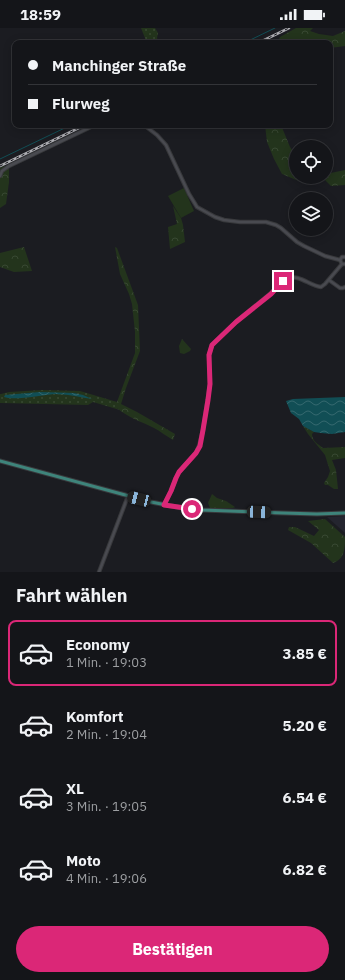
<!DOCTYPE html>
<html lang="de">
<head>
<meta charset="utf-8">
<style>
  :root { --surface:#141519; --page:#1d1e22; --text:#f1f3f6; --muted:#9d9fa2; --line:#333438; --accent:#db2777 }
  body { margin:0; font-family:"IBM Plex Sans",sans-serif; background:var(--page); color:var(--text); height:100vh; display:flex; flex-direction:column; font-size:15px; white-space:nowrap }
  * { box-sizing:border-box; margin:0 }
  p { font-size:13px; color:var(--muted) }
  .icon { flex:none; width:22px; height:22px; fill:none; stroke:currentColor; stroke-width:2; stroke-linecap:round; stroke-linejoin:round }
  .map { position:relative; height:544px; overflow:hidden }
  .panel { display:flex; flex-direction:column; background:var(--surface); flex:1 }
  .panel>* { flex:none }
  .hud { position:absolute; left:12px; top:12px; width:321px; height:88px; border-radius:8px; box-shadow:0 2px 10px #0003,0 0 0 1px var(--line); display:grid; align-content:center; height:88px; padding:0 16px; background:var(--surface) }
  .fabs { position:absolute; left:289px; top:112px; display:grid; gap:8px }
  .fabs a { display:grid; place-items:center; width:44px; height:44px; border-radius:50%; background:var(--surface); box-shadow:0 2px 10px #0003,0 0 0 1px var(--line); font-size:20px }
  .end { position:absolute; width:18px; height:18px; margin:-9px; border:5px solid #db2777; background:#fff; box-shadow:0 0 0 2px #fff }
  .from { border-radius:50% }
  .car { position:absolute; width:12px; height:24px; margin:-12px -6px; border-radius:5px; box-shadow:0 0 3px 1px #0007; background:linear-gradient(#222 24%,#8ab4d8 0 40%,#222 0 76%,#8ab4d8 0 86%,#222 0) }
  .hud b { display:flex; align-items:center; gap:14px; height:38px; font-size:15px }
  .hud b+b { border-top:1px solid var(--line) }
  .hud i { width:10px; height:10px; background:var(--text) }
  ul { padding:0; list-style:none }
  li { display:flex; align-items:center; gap:12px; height:66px; margin:0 8px 6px; padding:0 8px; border:2px solid transparent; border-radius:8px }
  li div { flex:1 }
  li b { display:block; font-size:15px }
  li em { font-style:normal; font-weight:800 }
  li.active { border-color:var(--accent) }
  li>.icon { width:36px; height:36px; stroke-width:1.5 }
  h2 { padding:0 16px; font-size:18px; line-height:48px }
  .action { display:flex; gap:8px; margin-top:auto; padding:8px 16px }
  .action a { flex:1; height:46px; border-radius:24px; background:var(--accent); color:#fff; font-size:16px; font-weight:800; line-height:46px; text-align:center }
  .status { display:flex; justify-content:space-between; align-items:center; height:28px; padding:0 20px; background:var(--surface); direction:ltr }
  .status svg { height:11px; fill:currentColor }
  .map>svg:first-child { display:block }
</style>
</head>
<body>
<div class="status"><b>18:59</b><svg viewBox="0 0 49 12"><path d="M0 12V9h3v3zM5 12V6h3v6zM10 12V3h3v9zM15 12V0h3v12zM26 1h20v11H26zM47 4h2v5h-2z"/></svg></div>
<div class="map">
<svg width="345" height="544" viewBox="0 0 345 544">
  <defs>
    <pattern id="green-dots" width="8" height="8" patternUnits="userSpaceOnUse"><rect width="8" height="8" fill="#23341c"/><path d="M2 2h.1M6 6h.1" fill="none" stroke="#384832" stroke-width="1.8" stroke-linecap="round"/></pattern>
    <pattern id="forest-crowns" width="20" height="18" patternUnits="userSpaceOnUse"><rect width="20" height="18" fill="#23341c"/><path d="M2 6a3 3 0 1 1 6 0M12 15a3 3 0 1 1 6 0" fill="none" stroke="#384832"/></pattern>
    <pattern id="water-waves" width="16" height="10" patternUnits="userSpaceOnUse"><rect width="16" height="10" fill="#114e55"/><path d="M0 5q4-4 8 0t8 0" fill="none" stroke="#34686e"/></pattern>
  </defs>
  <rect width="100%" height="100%" fill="#1b1c21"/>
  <!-- built -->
  <path fill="#24252f" d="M345,488V505L327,489Z"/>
  <!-- green -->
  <g fill="url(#green-dots)">
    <path d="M141,0H155L158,5L157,10L159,15H147Z"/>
    <path d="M42,362L80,363L117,374V380L120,382L93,374L88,377L0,375V366H1L9,364Z"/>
  </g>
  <!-- forest -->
  <g fill="url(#forest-crowns)">
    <path d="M296,0H313L310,3L319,6L333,8L345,3V18L330,20V15H301L295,12L293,15H277L280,9Z"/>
    <path d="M265,97H281L290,119L296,128V149H316L321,154H301L282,146L274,131L267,114Z"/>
    <path d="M4,138H6L9,141V154L6,176L0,180V140Z"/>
    <path d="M345,142V157L331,158L322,149H326V146Z"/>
    <path d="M173,178L181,190L183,197L185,214L170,221L168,199L177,196Z"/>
    <path d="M24,219L32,243L14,244L0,239V225Z"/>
    <path d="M115,219L117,220L138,277L140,323L126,360L121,376L137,384L175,406L173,412C166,408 160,403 154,400C142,394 127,389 117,380V374L135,325V304L132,276L129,266L120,246Z"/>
    <path d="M182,311L191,321L190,323L184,326L180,325L179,318Z"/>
    <path d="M303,398L314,404L312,406C312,413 318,416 323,420L345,419V430L332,432L336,442L338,461H334L328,457H325L324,455L328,449L330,443L325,427L308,406Z"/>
    <path d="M212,466L217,470L226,473L235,479L233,480H210L208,475Z"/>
    <path d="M325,491L345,509C345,520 345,531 333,535L311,515L288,502L289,499H295L314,508L319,502L308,493Z"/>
  </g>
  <!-- pitch -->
  <path fill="#23341c" d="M184,160L194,183L181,190L168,168Z"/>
  <!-- water -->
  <g fill="url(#water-waves)">
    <path d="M40,364L74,365L83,367L92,371C79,369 67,366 54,366C42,367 14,373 4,369L5,367Z"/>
    <path d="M345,369V404L332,406L321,405L314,404L303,398L299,391L291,385L286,373L293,371Z"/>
  </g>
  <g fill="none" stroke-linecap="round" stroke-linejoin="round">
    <!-- stream -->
    <g stroke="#114e55" stroke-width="1">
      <path d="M244,15L275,0"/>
      <path d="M0,131L71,97"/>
    </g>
    <!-- minor casing -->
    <g stroke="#38393c" stroke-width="4.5">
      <g id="minor">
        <path d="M144,97L157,107L166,117L189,166L197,179L215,189L224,192L240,194H266L276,197L281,200L297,214L304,218L325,228L340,232"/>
        <path d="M0,148L2,143L9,138L95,97"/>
        <path d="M345,229H342L340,232L342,236H345"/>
        <path d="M329,252L340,260H343L345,259"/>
        <path d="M164,477L171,463L176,450L179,444L196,425L199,418L203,402L210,356L209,327L212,317L236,294L271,265L287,250C299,246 310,258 321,259L325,256L342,236"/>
        <path d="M99,544L128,468"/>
      </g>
    </g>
    <!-- major casing -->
    <g stroke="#38393c" stroke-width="5">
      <path id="major" d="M0,433L151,474L182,480L202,482L283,485L317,486L345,485"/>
    </g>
    <!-- minor -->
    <use href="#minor" stroke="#494a50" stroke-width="2.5"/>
    <!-- major -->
    <use href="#major" stroke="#3e847b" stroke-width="3"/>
    <!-- rail casing -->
    <g stroke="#acacb1" stroke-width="2.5">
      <g id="rail">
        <path d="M258,15L289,0"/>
        <path d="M0,138L85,97"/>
      </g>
    </g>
    <!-- rail -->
    <use href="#rail" stroke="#121317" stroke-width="1" stroke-dasharray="3" stroke-linecap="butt"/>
  </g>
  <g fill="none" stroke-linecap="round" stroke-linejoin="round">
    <!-- route -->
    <path stroke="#db2777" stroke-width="5" d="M192,481L164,477L171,463L176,450L179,444L196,425L200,418L203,402L208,372L210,356L209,327L212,317L236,294L271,266L283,253"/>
  </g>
</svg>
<div class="fabs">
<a><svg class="icon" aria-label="locate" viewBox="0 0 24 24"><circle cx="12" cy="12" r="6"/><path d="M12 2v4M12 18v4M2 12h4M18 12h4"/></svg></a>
<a><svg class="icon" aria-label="layers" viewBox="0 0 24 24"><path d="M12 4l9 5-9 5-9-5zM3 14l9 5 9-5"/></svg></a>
</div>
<i class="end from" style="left:192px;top:481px"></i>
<i class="end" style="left:283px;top:253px"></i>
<i class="car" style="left:139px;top:471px;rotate:284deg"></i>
<i class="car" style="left:259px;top:484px;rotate:92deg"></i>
<div class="hud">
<b><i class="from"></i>Manchinger Straße</b>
<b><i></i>Flurweg</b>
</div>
</div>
<section class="panel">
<h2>Fahrt wählen</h2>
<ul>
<li class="active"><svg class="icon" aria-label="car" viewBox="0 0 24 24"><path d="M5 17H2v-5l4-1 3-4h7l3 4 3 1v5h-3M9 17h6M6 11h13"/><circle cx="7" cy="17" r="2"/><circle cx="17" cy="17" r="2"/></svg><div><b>Economy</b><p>1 Min. · 19:03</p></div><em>3.85 €</em></li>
<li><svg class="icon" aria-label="car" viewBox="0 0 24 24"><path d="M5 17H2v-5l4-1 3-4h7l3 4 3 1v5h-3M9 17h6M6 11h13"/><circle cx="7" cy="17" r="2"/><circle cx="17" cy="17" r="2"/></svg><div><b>Komfort</b><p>2 Min. · 19:04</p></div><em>5.20 €</em></li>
<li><svg class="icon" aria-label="car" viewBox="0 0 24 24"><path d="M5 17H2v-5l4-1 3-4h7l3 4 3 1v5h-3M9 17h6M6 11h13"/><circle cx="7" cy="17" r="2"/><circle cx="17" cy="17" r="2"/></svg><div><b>XL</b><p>3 Min. · 19:05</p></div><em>6.54 €</em></li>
<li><svg class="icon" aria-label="car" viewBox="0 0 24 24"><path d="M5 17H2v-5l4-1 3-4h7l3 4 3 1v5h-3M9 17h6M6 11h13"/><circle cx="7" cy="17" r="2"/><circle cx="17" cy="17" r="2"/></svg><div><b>Moto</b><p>4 Min. · 19:06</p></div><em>6.82 €</em></li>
</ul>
<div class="action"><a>Bestätigen</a></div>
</section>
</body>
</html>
